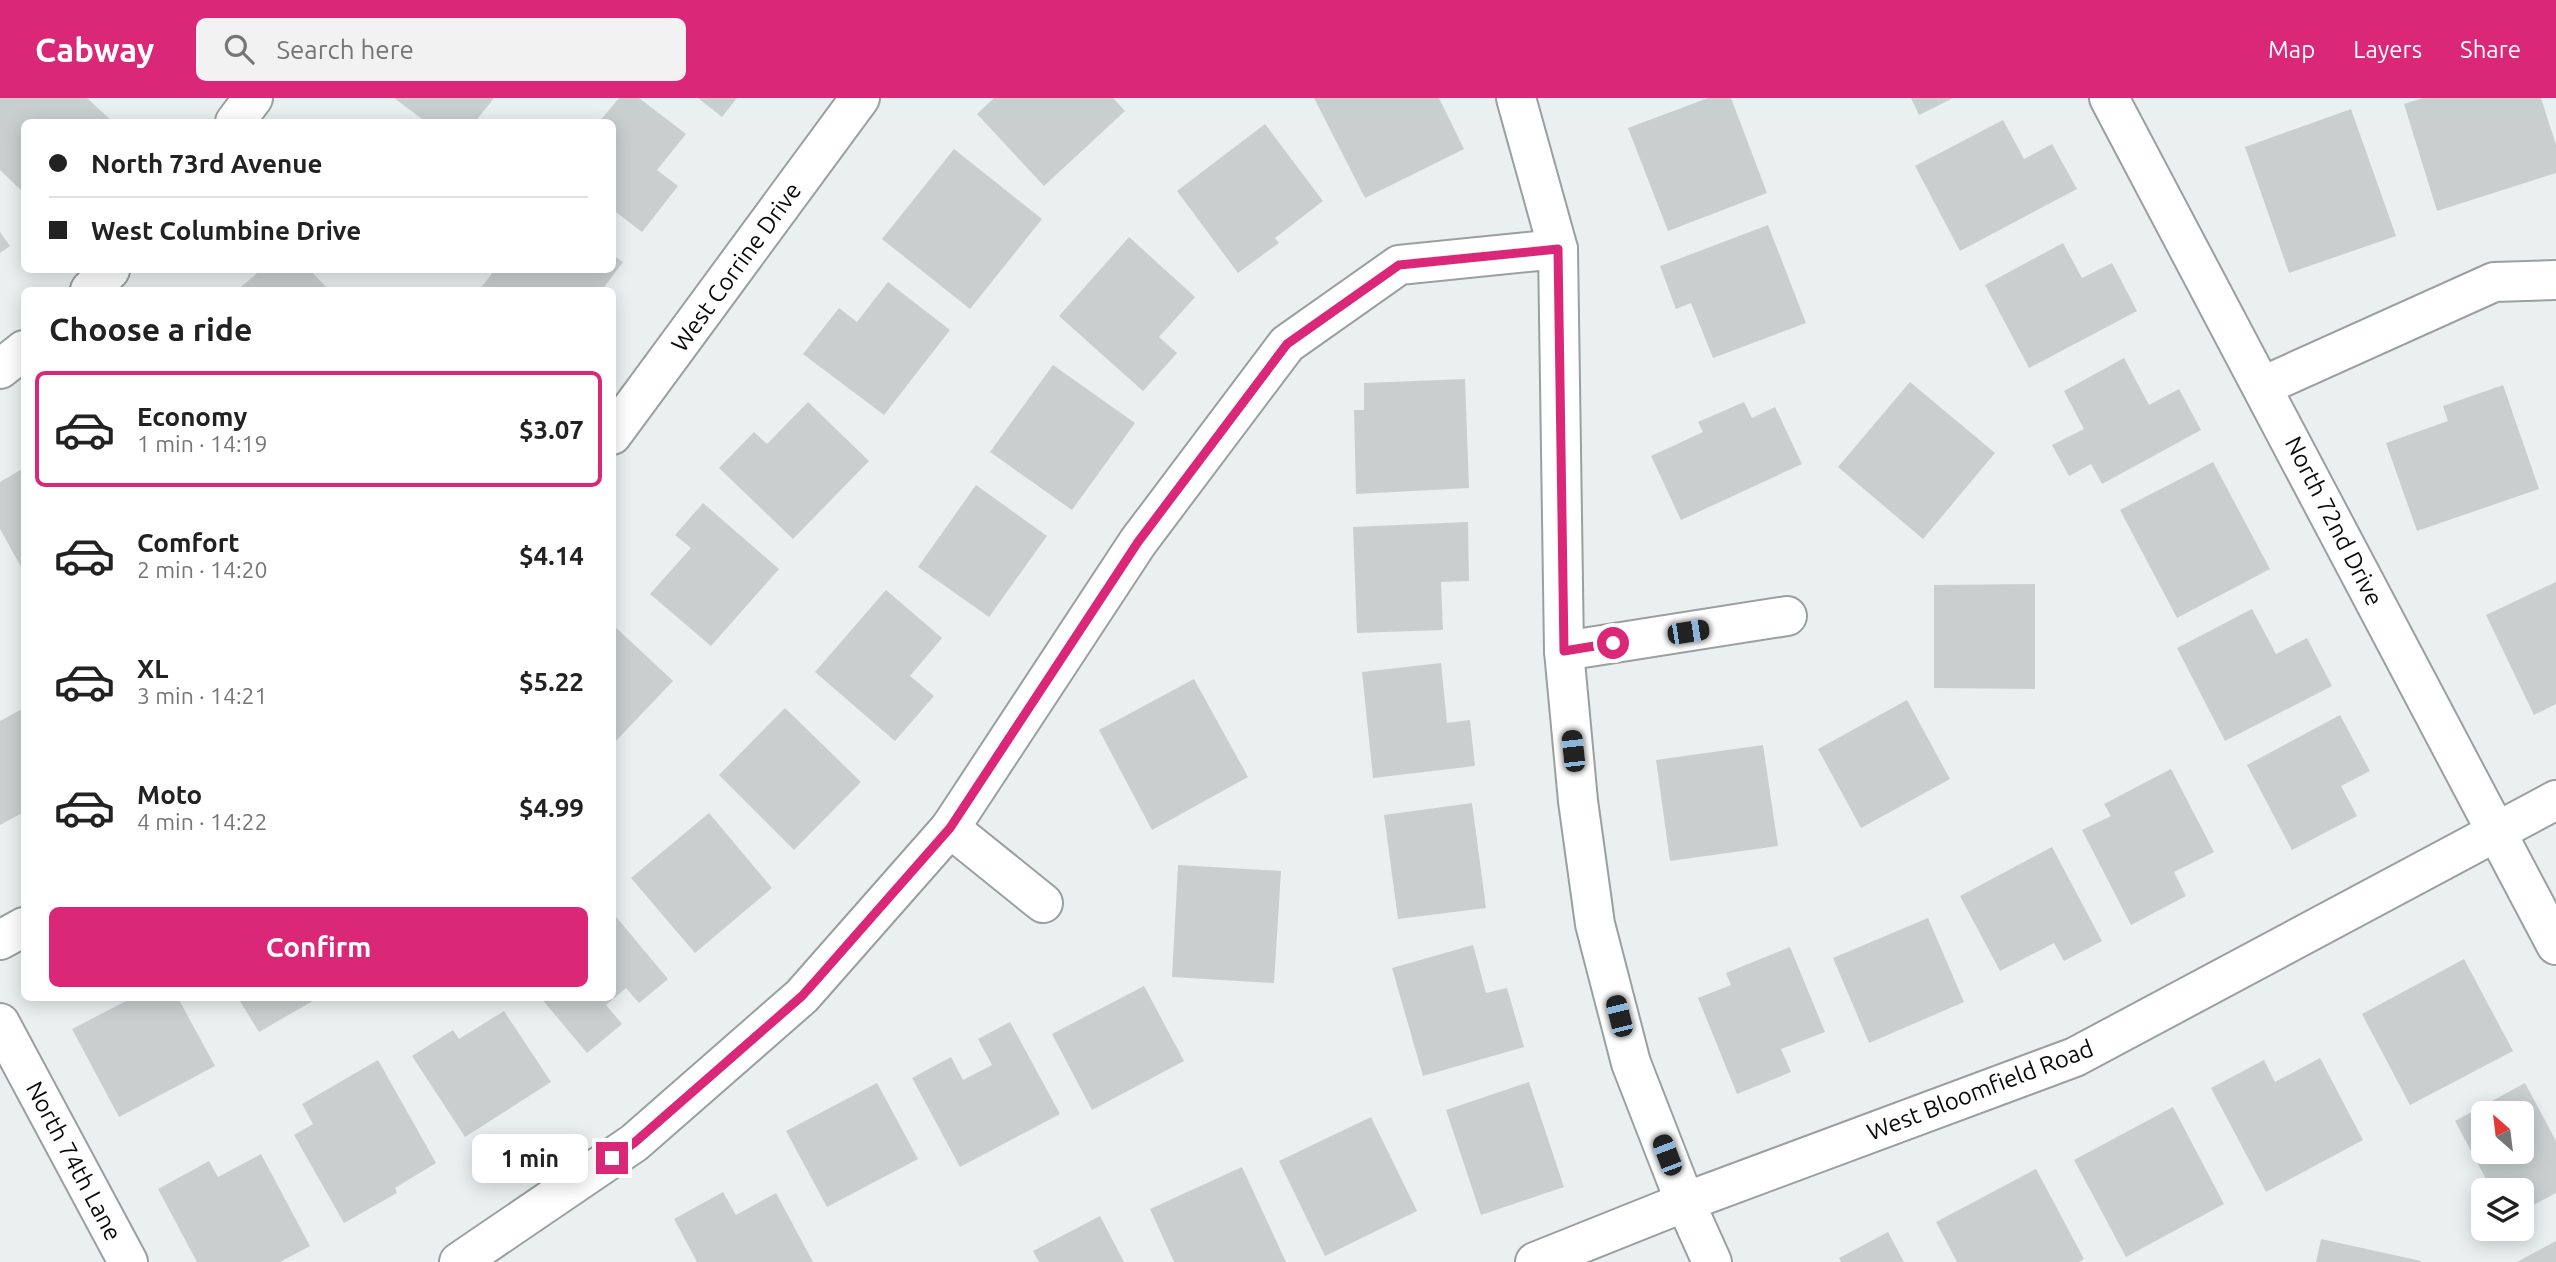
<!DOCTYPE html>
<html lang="en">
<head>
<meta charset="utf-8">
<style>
  :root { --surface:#fff; --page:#f2f2f2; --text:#222; --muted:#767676; --line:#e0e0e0; --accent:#db2777 }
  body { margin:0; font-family:Ubuntu,sans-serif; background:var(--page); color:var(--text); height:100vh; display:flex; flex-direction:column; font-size:26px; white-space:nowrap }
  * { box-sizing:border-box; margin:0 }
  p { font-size:23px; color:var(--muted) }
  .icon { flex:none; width:38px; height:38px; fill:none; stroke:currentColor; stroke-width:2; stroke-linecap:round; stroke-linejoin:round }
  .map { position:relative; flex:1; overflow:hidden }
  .side { position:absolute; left:21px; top:189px; width:595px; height:714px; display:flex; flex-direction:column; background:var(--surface); border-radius:10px; box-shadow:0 4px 18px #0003 }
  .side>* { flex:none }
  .guide { position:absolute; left:21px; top:21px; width:595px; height:154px; border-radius:10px; box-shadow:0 4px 18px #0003; display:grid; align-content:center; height:154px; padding:0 28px; background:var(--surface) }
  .needle { width:46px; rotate:332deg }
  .fabs { position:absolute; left:2471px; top:1003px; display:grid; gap:14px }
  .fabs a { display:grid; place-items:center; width:63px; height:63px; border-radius:10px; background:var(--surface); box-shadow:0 4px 18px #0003; font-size:35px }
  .end { position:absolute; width:32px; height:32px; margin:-16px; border:9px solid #db2777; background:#fff; box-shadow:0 0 0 4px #fff }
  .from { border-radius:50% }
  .bubble { position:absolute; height:49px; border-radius:10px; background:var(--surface); box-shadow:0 4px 18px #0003; font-size:23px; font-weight:700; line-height:49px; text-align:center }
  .car { position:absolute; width:21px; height:42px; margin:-21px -10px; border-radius:9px; box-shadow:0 0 5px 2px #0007; background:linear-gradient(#222 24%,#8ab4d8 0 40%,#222 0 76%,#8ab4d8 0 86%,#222 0) }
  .guide b { display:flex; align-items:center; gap:24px; height:66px; font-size:26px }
  .guide b+b { border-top:2px solid var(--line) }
  .guide i { width:18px; height:18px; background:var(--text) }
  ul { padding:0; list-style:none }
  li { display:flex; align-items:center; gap:21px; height:116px; margin:0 14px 10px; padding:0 14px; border:4px solid transparent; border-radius:10px }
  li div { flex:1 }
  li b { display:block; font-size:26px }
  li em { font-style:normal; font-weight:700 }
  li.current { border-color:var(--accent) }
  li>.icon { width:63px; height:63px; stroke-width:1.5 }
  h2 { padding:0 28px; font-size:32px; line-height:84px }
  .primary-button { display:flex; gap:14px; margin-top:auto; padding:14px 28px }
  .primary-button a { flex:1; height:80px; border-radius:10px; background:var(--accent); color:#fff; font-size:28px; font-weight:700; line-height:80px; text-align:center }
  header { display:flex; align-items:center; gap:42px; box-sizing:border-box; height:98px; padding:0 35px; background:var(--accent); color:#fff }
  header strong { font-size:33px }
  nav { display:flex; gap:38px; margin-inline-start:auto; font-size:24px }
  .search { width:490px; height:63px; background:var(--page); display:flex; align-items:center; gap:18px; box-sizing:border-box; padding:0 24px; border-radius:10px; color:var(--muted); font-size:26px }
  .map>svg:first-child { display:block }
</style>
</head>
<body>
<header>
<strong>Cabway</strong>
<div class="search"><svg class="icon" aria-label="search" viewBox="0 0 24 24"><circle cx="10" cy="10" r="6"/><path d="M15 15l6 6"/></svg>Search here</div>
<nav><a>Map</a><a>Layers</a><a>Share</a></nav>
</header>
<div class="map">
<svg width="2556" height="1164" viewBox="0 0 2556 1164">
  <rect width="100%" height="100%" fill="#eaf0f0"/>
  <!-- building -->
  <g fill="#c9cfcf" fill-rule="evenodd">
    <path d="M0,0H87L113,24H24V95L0,72Z"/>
    <path d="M394,0H494L475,24H426Z"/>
    <path d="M619,0H639L686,36L657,72L678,88L642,134L612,111V24H599Z"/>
    <path d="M698,0H737L722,19Z"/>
    <path d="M994,0H1113L1125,13L1044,88L977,16Z"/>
    <path d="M1314,0H1439L1464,51L1365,100Z"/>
    <path d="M1708,0H1731L1767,95L1668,133L1628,30Z"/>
    <path d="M1911,0H1953L1919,17Z"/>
    <path d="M2423,0H2541L2556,47V75L2437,113L2404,6Z"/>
    <path d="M2351,11L2396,138L2289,175L2245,49Z"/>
    <path d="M2003,22L2024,61L2052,46L2077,91L1960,153L1915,68Z"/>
    <path d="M1265,26L1323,103L1275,140L1279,145L1238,175L1177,93Z"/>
    <path d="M954,51L1042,121L970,211L882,141Z"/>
    <path d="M1768,127L1806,225L1713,260L1691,205L1676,211L1660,168Z"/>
    <path d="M0,134L10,148L0,155Z"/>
    <path d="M1129,139L1195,199L1159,239L1177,255L1143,293L1059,218Z"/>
    <path d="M2063,145L2082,180L2112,165L2137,213L2029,270L1985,187Z"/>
    <path d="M612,156L623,164L602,192H479L495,172H612Z"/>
    <path d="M261,172H310L329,192H237Z"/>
    <path d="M888,184L950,232L884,317L803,256L839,210L857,224Z"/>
    <path d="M2124,260L2149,307L2179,291L2201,332L2102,386L2091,366L2069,378L2052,347L2084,331L2064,293Z"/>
    <path d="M1053,267L1135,325L1072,412L990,354Z"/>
    <path d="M1465,281L1469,390L1356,396L1354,312H1364V285Z"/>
    <path d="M1910,284L1995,355L1923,441L1838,369Z"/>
    <path d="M2503,287L2539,391L2417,433L2386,345L2448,323L2443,308Z"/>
    <path d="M808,304L869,363L793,441L719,370L754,334L767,346Z"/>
    <path d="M1744,304L1752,320L1775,309L1802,366L1681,422L1651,358L1703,334L1698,324Z"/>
    <path d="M2213,364L2270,471L2177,520L2120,412Z"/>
    <path d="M24,370V474L0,431V384Z"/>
    <path d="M976,387L1047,438L989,519L918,469Z"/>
    <path d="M703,405L779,471L711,548L650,496L691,450L675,437Z"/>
    <path d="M1468,424L1469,483L1441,484L1443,532L1357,535L1353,429Z"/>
    <path d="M2556,484V606L2534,617L2486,517Z"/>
    <path d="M2035,486V591L1934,590V487Z"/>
    <path d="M886,492L942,540L910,578L934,598L895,643L815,574Z"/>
    <path d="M2252,511L2276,556L2307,540L2332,588L2225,643L2177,550Z"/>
    <path d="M612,526L673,583L612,647Z"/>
    <path d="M1441,565L1447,625L1470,622L1475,668L1373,680L1362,574Z"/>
    <path d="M1194,581L1248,679L1152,732L1099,632Z"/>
    <path d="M1907,602L1950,681L1861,730L1818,651Z"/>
    <path d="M24,610V714L0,727V623Z"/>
    <path d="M785,610L861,684L794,752L719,677Z"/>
    <path d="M2340,617L2370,673L2341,688L2357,718L2292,752L2247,667Z"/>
    <path d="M1763,647L1778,748L1670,763L1656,662Z"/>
    <path d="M2171,671L2214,754L2174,774L2186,798L2131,827L2082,732L2111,718L2104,706Z"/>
    <path d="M1472,705L1486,810L1398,821L1384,717Z"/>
    <path d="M709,715L772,790L695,855L631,780Z"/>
    <path d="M2052,749L2102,843L2064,863L2054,845L2000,873L1960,798Z"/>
    <path d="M1178,767L1281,773L1274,885L1172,879Z"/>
    <path d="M612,814L668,881L639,905L626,890L606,907L622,926L587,955L541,900H612Z"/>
    <path d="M1928,820L1964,904L1869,945L1833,860Z"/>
    <path d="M1473,847L1486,895L1507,890L1524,949L1423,978L1392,870Z"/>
    <path d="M1790,849L1825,934L1781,951L1791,974L1737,996L1698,900L1731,887L1726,875Z"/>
    <path d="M2464,861L2513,953L2410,1007L2362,916Z"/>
    <path d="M1144,888L1184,963L1092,1012L1052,936Z"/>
    <path d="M132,900H178L215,968L119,1019L72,931Z"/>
    <path d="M238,900H318L259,934Z"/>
    <path d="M504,913L551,984L465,1039L412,958L453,932L459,941Z"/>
    <path d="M1010,924L1060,1016L960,1069L912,980L951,959L963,982L992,967L978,941Z"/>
    <path d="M2320,960L2363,1042L2266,1094L2211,990L2264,962L2275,984Z"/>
    <path d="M378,962L436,1065L395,1090L397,1095L344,1125L294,1037L313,1026L302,1006Z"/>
    <path d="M1529,984L1564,1089L1481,1117L1446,1012Z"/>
    <path d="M877,985L918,1061L827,1109L786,1033Z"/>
    <path d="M2525,985L2556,1043V1095L2522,1113V1092H2492L2455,1023ZM2483,1015H2522V1054H2483Z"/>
    <path d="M2173,1009L2224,1106L2126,1159L2074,1062Z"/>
    <path d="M1371,1019L1417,1113L1325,1158L1279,1063Z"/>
    <path d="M261,1056L310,1148L280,1164H197L158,1091L209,1063L218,1079Z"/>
    <path d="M1242,1069L1286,1164H1174L1150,1111Z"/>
    <path d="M2036,1071L2084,1161L2079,1164H1957L1936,1124Z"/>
    <path d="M723,1094L736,1117L776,1095L813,1164H697L674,1121Z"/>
    <path d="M1100,1118L1124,1164H1039L1033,1153Z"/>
    <path d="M1888,1134L1904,1164H1841L1839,1160Z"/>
    <path d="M2321,1141L2421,1163V1164H2316Z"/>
    <path d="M2556,1143V1164H2517Z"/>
  </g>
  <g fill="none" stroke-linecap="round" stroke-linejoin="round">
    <!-- street casing -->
    <g stroke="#9a9f9f" stroke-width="42">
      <g id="street">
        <path d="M1516,0L1558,151L1564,553L1578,703L1595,826L1631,965L1685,1104L1712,1164"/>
        <path d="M2109,0L2556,847"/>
        <path d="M235,24L253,0"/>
        <path d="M90,192L110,172"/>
        <path d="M0,271L24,252"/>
        <path d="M2263,288L2494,184L2556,182"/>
        <path d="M612,337L860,0"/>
        <path d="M1564,553L1787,518"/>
        <path d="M950,730L1043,805"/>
        <path d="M0,842L24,829"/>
        <path d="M0,925L128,1164"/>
        <path d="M459,1164L634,1045L802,898L950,730L1138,444L1287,246L1399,167L1558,151"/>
        <path d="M1535,1164L1685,1104L2075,959L2556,702"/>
      </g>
    </g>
    <!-- street -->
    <use href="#street" stroke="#fff" stroke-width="38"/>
  </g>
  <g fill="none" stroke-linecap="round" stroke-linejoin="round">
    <!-- route -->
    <path stroke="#db2777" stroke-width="9" d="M612,1060L634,1045L802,898L819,879L950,730L1138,444L1287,246L1399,167L1558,151L1564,553L1613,545"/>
  </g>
  <g text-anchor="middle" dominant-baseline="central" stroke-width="5" stroke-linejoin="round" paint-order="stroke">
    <!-- street labels -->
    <g font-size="24" fill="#0a0c0c" stroke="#fff">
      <text transform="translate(736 169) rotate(-54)">West Corrine Drive</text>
      <text transform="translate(2334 423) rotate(63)">North 72nd Drive</text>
      <text transform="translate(1980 992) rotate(-21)">West Bloomfield Road</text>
      <text transform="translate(74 1063) rotate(62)">North 74th Lane</text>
    </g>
  </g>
</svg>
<div class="fabs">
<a><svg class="needle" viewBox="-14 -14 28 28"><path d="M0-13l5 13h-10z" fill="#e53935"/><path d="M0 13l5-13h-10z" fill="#767676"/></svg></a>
<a><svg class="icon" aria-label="layers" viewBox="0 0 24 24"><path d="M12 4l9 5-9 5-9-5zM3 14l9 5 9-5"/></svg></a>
</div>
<i class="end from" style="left:1613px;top:545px"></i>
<i class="end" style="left:612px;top:1060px"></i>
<div class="bubble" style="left:472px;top:1036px;width:116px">1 min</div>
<i class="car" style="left:1688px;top:534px;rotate:81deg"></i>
<i class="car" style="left:1573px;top:653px;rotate:354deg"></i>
<i class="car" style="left:1619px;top:918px;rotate:346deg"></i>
<i class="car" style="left:1667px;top:1057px;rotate:339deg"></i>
<div class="guide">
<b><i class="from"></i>North 73rd Avenue</b>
<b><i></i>West Columbine Drive</b>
</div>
<section class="side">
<h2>Choose a ride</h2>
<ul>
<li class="current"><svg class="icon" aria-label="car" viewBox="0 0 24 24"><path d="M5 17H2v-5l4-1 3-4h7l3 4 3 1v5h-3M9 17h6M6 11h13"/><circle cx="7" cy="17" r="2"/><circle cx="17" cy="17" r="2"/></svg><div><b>Economy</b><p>1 min · 14:19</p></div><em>$3.07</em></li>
<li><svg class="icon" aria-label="car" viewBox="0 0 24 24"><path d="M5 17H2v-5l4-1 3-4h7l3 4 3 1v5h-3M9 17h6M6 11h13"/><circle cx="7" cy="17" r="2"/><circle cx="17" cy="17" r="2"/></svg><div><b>Comfort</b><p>2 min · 14:20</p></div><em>$4.14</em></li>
<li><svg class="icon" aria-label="car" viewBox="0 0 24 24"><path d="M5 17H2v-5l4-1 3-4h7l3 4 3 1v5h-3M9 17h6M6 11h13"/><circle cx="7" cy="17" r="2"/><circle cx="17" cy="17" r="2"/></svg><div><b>XL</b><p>3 min · 14:21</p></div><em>$5.22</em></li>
<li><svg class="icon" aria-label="car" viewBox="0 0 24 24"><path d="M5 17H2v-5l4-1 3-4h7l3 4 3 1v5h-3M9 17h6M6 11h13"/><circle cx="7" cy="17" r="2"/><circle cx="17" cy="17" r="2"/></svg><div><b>Moto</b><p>4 min · 14:22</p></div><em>$4.99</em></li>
</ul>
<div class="primary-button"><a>Confirm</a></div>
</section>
</div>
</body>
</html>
